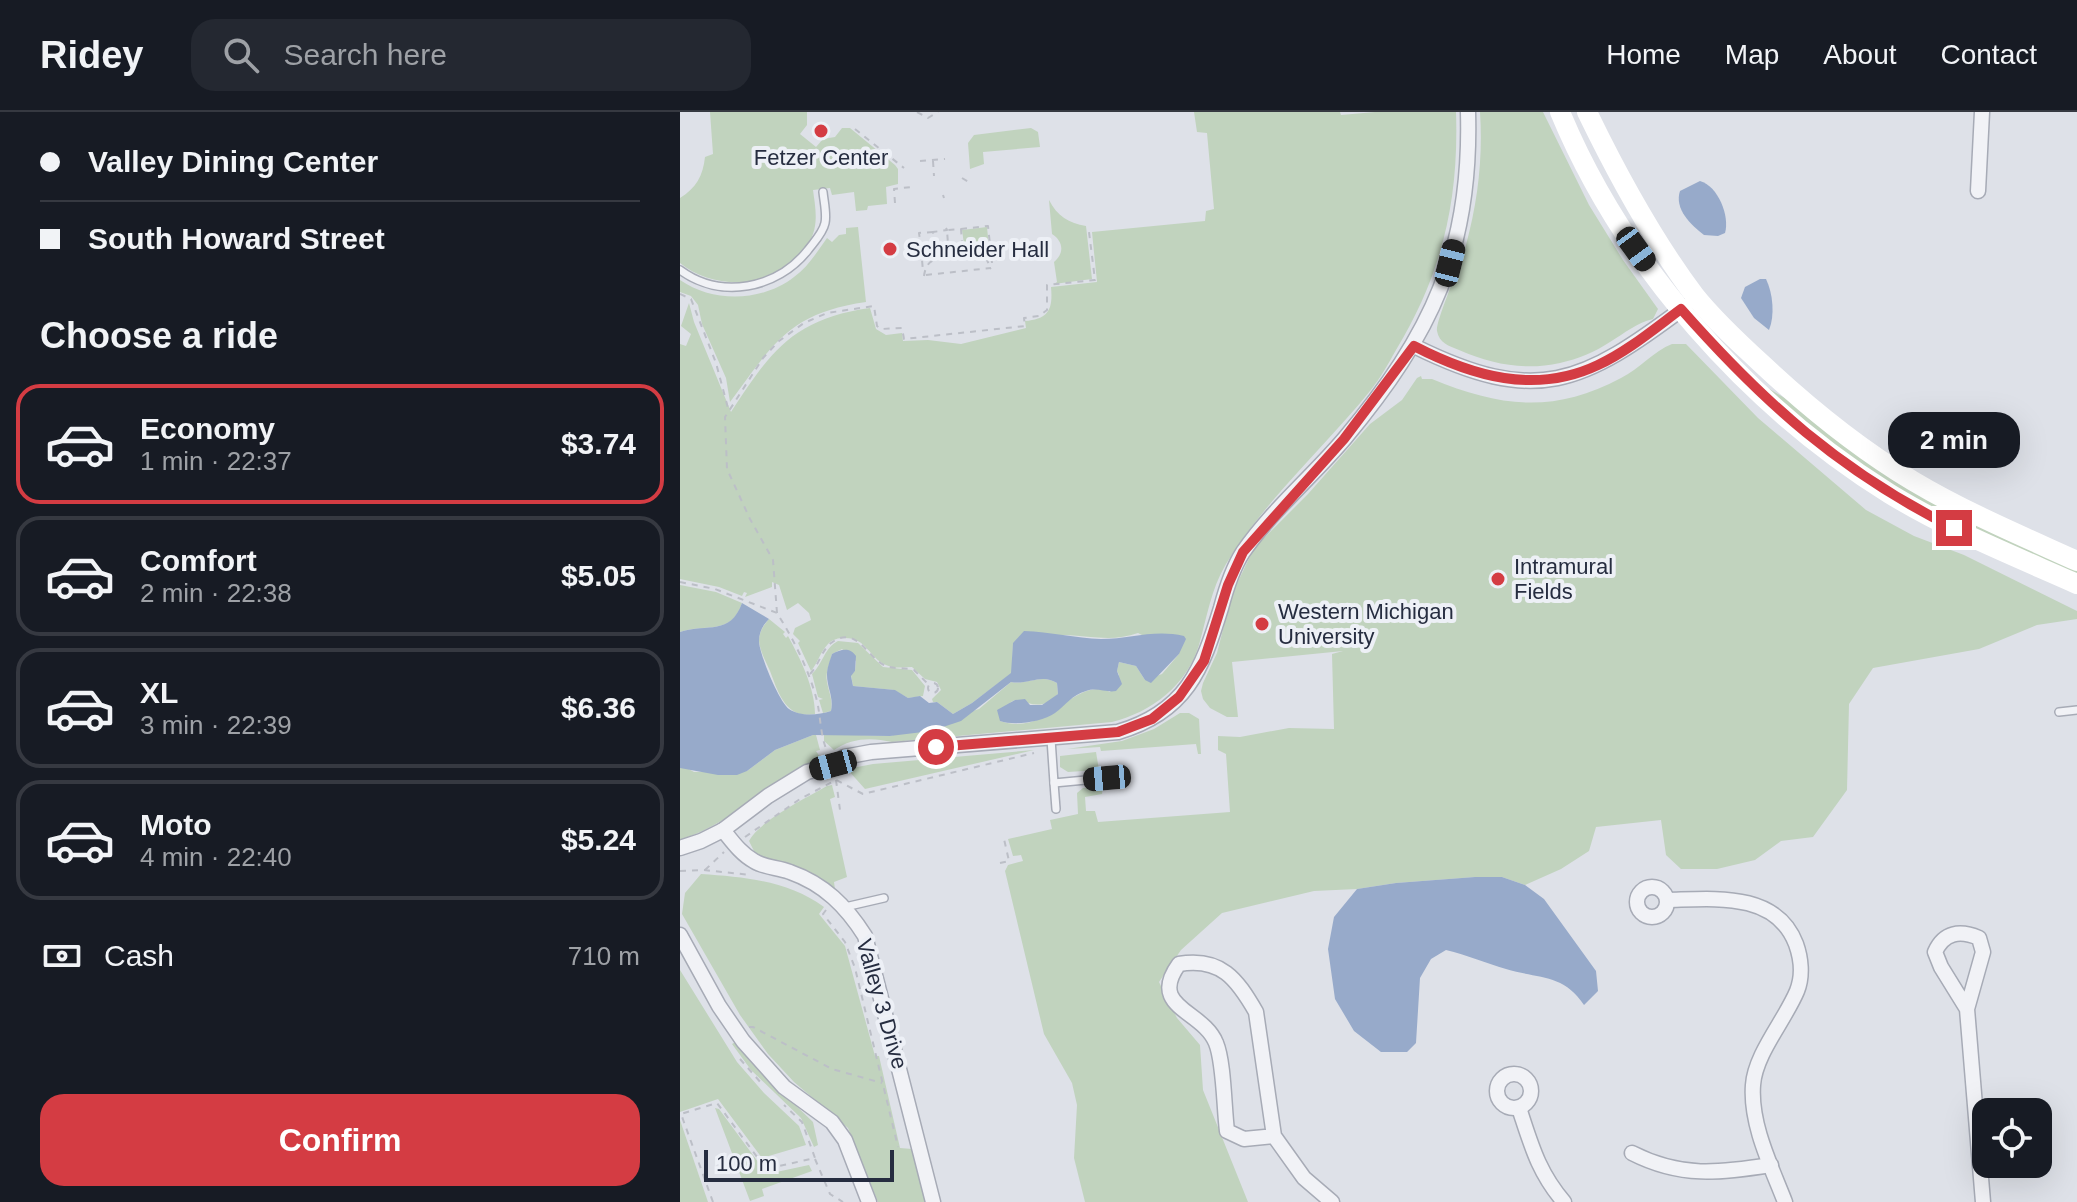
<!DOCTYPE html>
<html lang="en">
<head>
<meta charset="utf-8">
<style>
  :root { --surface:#171b24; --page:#242831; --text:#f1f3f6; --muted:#9ea1a6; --line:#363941; --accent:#d43c43 }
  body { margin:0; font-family:Arial,sans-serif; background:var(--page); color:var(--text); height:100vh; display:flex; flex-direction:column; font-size:30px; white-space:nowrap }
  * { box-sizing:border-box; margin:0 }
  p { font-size:26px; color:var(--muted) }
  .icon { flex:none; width:44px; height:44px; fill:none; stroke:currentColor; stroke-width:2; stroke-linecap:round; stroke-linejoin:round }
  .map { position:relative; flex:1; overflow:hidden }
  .side { display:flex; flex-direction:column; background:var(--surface); width:680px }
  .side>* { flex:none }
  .guide { display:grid; align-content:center; height:176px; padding:0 40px; background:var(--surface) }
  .tools { position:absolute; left:1292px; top:986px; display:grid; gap:16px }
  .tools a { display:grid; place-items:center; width:80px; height:80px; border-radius:16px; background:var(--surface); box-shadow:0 8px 32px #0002; font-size:40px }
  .scale { position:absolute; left:24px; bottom:20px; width:190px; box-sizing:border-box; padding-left:8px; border:4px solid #262d40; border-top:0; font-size:22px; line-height:28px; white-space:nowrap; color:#262d40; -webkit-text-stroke:6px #edf0f6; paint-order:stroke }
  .end { position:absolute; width:36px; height:36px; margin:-18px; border:10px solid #d43c43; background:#fff; box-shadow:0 0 0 4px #fff }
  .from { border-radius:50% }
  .bubble { position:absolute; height:56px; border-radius:24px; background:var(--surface); box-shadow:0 8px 32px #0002; font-size:26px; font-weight:600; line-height:56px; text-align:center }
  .car { position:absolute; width:24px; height:48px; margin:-24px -12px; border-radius:10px; box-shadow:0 0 6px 2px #0007; background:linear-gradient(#222 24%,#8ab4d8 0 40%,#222 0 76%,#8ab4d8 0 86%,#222 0) }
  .guide b { display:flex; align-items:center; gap:28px; height:76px; font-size:30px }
  .guide b+b { border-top:2px solid var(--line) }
  .guide i { width:20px; height:20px; background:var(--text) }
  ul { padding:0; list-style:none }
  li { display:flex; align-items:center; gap:24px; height:120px; margin:0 16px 12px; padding:0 24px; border:4px solid var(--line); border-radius:24px }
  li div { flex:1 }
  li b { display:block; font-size:30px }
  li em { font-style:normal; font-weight:600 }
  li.current { border-color:var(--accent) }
  li>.icon { width:72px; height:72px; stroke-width:1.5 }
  h2 { padding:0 40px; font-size:36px; line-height:96px }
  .pay { display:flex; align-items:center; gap:20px; height:88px; padding:0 40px; font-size:30px }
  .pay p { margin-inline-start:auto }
  .button { display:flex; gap:16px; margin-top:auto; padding:16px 40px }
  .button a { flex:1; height:92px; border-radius:24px; background:var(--accent); color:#fff; font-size:32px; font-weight:600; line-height:92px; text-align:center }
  header { display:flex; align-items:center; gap:48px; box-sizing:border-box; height:112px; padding:0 40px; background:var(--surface); border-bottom:2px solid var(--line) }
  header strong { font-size:38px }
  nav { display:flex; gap:44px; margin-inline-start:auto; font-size:28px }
  .search { width:560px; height:72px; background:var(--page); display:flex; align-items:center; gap:20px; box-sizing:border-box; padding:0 28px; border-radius:24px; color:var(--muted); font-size:30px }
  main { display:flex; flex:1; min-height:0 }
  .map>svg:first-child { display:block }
</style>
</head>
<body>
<header>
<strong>Ridey</strong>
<div class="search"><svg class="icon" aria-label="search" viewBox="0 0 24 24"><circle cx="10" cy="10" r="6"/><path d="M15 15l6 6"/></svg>Search here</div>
<nav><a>Home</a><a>Map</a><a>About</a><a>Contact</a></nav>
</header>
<main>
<section class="side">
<div class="guide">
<b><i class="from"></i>Valley Dining Center</b>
<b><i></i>South Howard Street</b>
</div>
<h2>Choose a ride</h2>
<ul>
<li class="current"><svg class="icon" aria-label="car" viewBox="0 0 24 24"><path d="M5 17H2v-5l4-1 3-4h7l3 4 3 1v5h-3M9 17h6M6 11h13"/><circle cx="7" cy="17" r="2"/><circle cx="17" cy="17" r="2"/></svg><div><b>Economy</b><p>1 min · 22:37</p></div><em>$3.74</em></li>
<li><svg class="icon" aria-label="car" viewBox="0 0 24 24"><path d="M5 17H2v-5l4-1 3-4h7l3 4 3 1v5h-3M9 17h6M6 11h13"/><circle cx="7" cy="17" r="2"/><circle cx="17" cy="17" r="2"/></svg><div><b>Comfort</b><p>2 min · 22:38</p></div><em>$5.05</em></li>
<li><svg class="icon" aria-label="car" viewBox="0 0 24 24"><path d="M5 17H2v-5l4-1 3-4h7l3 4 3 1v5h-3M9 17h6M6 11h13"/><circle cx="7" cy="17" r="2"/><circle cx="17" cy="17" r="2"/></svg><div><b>XL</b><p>3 min · 22:39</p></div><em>$6.36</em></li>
<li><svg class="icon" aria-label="car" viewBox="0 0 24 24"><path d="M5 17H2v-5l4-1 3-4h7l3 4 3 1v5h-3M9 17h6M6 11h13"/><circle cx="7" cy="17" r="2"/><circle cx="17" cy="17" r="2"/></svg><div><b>Moto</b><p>4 min · 22:40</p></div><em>$5.24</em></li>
</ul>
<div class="pay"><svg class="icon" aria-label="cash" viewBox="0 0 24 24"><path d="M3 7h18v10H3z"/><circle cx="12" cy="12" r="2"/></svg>Cash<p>710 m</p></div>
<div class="button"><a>Confirm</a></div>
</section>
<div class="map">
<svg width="1397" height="1090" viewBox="0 0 1397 1090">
  <rect width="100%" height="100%" fill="#dee1e8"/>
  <!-- green -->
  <g fill="#c1d3be">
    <path d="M30,0H127V13L120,22L136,35L143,27L155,25L162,16H170L215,53L218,57V72L206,75L207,92L188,94L187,98L176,99L174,80L152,83L150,76L133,78C135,93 138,108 133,122C114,175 40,184 0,151V86C16,76 23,64 25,45L33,42Z"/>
    <path d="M514,0H660L661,3L695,0H776C779,89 762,162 716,238C708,252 700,267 690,279C643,337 585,388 546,452C531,477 527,505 519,533C507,573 472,600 432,610L212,630C191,625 171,626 154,638L144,629V622L210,624L299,597L331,570C347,573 362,561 377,571L378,582C364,598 353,592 335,588L331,590L320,609C370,626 394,563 430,580L439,563L437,559L439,550L456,554L465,568L482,562L499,542L458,521C433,530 411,524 386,523C369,523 350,528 333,531L332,561L292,591L273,602L257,590H253L252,587L261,578L257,570L245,567L232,555C223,555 215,557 206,553C189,546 187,526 165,526C158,526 153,527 148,532C140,540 138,551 131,559L118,531L120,529L113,522L115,516L131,508L129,501L118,491L107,498L99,473L92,470V475L65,485L67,481L64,480L62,484L39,475L0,467V232L6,234L11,222L1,214L9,191L14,210L51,300C91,239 113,207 190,196L196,217L206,223L222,221L223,229L248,228L281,232L346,216L345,209C369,207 373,197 371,175L417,170L412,120L525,109L526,99L534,97L527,21L517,20Z"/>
    <path d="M800,0H863L909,93L943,148L978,197L973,207C956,211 945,221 930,230C915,240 898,247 880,251C844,259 812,252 779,238C769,234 759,231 757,219C755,210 782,149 786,133C798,89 803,45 800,0Z"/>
    <path d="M351,16L358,20L360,35L303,40L304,52L290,57L288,31L294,23Z"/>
    <path d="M369,88C377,104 389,111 406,114L412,167L374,172L377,170L374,150C385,141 383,129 372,122Z"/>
    <path d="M178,115L186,190C109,201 93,232 50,290L46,266L22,212L18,193L11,184L0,180V168C33,191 82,190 114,165C128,155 137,140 147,126L152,130L159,123L166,122V116Z"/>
    <path d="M307,115L310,147L300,141L271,144L270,133L284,132L282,118Z"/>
    <path d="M992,232H1006L1078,306L1186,398L1234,424L1284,443L1397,499V507L1357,513L1299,537L1193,556L1169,592L1167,678L1133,725L1101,729L1075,748L1037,757H1001L986,743L981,708L916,715L909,739L881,757L845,773L822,765H795L716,771L677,777L634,779L542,801L501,838L479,870L497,906L520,933L523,978L568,1090H405L394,1046L397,993L392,971L364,922L325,759L328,753L343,749L341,743L333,744L328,727L372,717L370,708L398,702L397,681L403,676L423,674L422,682L405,685L406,699H415L418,710L550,700L546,642L538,638V624L560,625L609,616L654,617L652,542L663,539L552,550L558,605H547L530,596L523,587L521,579L523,571L537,541L552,482L574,436L628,382L690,312L722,288L737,266L741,264L742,267H752C820,295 874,302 941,266C959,257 974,239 992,232Z"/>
    <path d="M1081,272L1397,458V465C1338,438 1278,413 1222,380C1171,350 1126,310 1081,272Z"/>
    <path d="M0,473L36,480L62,491C51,524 27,511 0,520Z"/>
    <path d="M89,507L105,520L103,522L106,526L108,524C120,546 135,576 135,602C106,608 98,580 90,559C86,550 80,539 79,529C79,520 83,514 89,507Z"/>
    <path d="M158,529L178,531L203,555L232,558L245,574L243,584L228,586L214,578L173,574L171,563L175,559L176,549L162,537L152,542C150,552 145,560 147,570C149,581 153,588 151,599L143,601L139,588L143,587L138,585L132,562C143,552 144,536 158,529Z"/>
    <path d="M500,601H509L519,607L521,642H518L516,632L421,639L420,635L387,637L442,629L474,617Z"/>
    <path d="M133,623H136L140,638L136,639L142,648C91,671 52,711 0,728V656L5,655L14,660L67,659L95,638Z"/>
    <path d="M354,638L185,677L167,657L193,652Z"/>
    <path d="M416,640L419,658L388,660L380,655V644Z"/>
    <path d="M152,673L155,685L150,687L167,765L154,770L155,777L130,761L76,743L69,729C79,709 126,686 147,674Z"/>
    <path d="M21,762C65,765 108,769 144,795L139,802L165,834L195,944H199L220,1036L232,1037L245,1090H198L168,1016L114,970L88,942L60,903L2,802L5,781Z"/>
    <path d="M0,858L57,950L84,981L119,1014L126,1033L82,1046L38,987L0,1000Z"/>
    <path d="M57,929L81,960L133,1010L138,1033L134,1035L121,1006L71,958L52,932Z"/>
    <path d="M35,996L39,997L87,1062L129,1053L132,1059L82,1077L84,1084L70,1089Z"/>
    <path d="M0,1008L28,1090H0Z"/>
  </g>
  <!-- water -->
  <g fill="#97aaca">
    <path d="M1020,69C1038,74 1050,104 1045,121L1038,124L1024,123C1011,113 994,97 1000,79Z"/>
    <path d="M1080,167H1086C1093,181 1095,204 1089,218L1074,206L1061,186L1065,175Z"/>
    <path d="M62,491L89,507C83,513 79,520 79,529C79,541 99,590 109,597C121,605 138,603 151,599C154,585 147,576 147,563C147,555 150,549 152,542C161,537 170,535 176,544L175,559L171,564L173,574L215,578L228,586L240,584L249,591L257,590L273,602L292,591L331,561L333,531L344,519C370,520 396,526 421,527C451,527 474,517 504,524L506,527L499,542L471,571L465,568L456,554L439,550L437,559L442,572L436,579C426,581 417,575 406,579C392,583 386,593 375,601C362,610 335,614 320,609L317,598L335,588L345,587L350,593H362L378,582L377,571C362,561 348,573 331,570L281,609L251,619L210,624L133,623L95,638L67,659L57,663H38L0,656V520C28,511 50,524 62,491Z"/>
    <path d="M795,765H822L845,773L864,787L916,859L918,879L904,893C883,861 858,867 826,857C806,851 787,843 766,838L751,847L740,866L736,931L727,940H701L674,919L655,887L648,837L654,805L677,777L716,771Z"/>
  </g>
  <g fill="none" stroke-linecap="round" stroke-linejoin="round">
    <!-- lane casing -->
    <g stroke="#a7abb6" stroke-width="10">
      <g id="lane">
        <path d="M0,158C41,188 97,177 128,138C134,130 143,121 145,111C147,102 144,90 143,80"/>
        <path d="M1379,600L1397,598"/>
        <path d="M371,627L374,671L427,666"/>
        <path d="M374,671L376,697"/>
        <path d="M165,795L204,786"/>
      </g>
    </g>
    <!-- street casing -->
    <g stroke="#a7abb6" stroke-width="17">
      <g id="street">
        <path d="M1298,79L1302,0"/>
        <path d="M734,234C857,295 902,272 1006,194"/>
        <path d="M43,718C52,729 61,742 74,749C85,756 98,755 110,760C144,772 166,794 185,824L253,1090"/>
        <path d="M0,736L21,729L43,718L88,684L127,660L153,653L164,645L191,640L438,620C506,600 522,558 541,496C546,477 552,457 563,440C592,398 632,365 665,326C751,223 792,138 788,0"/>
        <circle cx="972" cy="790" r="15"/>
        <path d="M987,788C1033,787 1096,779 1116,832C1121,846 1123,864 1117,879C1105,908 1075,942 1073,973C1070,1012 1091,1054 1105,1090"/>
        <path d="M0,823L39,894L63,929L104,975L152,1010L165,1028L189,1090"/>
        <path d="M1287,897L1261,855L1255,840C1264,820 1280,818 1299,826L1303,840L1287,897L1303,1090"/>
        <circle cx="834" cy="979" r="17"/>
        <path d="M839,996C851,1032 858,1060 884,1090"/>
        <path d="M594,1024L564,1027L547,1019C544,996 544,950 536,931C523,898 467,896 499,852C541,845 557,867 576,900L594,1024L624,1066L652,1090"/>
        <path d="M952,1041C1001,1066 1039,1061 1091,1053"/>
      </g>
    </g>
    <!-- path -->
    <g stroke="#bcbfc7" stroke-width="2" stroke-dasharray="6 6" stroke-linecap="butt">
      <path d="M237,0L248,6L258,0"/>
      <path d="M175,17L224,56"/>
      <path d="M240,49L265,47"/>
      <path d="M253,49L254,64"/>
      <path d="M282,66L292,72"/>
      <path d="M263,83L264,86"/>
      <path d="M215,91L214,77L231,75"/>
      <path d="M266,116L267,118L253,120L254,134L268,132L267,118L281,117L282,131L268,132L270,147"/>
      <path d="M281,117L308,114L312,151"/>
      <path d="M253,120L239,121L241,135L253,134"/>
      <path d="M241,137L243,159"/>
      <path d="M246,163L311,156"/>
      <path d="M244,164C245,157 247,151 254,148C263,145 298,142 306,146L311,157"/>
      <path d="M0,182L11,187L36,251L48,296"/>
      <path d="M0,470L35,477L97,501C114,528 129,558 137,589C141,607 140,622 147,639"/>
      <path d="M97,501L93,448L70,407L47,357L45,305L83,246L99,229L124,211L147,201L194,194L197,214L201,217L222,216L224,227L345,214L344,206L359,204L367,198V173L415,168L409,120"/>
      <path d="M130,562C139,553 141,539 151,531C176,512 187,545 204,553C214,558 224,555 234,558L249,573"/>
      <circle cx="253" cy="576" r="5"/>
      <path d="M156,668L160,698"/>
      <path d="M65,725L120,687L156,668L183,682L354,641"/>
      <path d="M320,751L329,749L324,727"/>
      <path d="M25,758L44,740"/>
      <path d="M0,759L24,758L71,763"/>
      <path d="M146,798L143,802L165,830L175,856L218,1035"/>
      <path d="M69,915H73L152,957L202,971"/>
      <path d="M60,947L82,972"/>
      <path d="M135,1047L150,1082L163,1090"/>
      <path d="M33,1090L1,1002L37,991L86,1057L135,1046L122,1010L104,993"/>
    </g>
    <!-- lane -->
    <use href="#lane" stroke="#f1f2f6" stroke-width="7"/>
    <!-- street -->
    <use href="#street" stroke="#f1f2f6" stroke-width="14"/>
    <!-- secondary -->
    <g stroke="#fff" stroke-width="20">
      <path d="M880,0C944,154 1069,294 1210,382C1269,418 1334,444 1397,472"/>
      <path d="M907,0C938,64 972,127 1015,184C1035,209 1060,232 1083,253C1130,297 1178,336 1233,369C1285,400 1342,424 1397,449"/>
    </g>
  </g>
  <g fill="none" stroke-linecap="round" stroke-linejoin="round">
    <!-- route -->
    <path stroke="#d43c43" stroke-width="10" d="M256,635L438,620L472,607L499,585L524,549L548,473L563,440L664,327L734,234C792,264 855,283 918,253C948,239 974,217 1001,197C1084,291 1161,360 1274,416"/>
  </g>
  <!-- markers -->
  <g fill="#d43c43" stroke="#edf0f6" stroke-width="3">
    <circle cx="141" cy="19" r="8"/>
    <circle cx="210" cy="137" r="8"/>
    <circle cx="818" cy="467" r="8"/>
    <circle cx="582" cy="512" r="8"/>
  </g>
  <g text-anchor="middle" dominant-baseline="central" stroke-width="8" stroke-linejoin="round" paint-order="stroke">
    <!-- poi labels -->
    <g font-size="22" fill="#262d40" stroke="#edf0f6" text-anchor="start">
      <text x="141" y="45" text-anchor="middle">Fetzer Center</text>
      <text x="226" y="137">Schneider Hall</text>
      <text x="834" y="454">Intramural<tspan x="834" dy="25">Fields</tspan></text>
      <text x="598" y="499">Western Michigan<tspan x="598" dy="25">University</tspan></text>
    </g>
    <!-- street labels -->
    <g font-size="22" fill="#262d40" stroke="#edf0f6">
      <text transform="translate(202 892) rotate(74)">Valley 3 Drive</text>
    </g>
  </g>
</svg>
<div class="tools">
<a><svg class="icon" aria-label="locate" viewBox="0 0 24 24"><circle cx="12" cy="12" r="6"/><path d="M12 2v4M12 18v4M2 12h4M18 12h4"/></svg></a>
</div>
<div class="scale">100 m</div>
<i class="end from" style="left:256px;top:635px"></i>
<i class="end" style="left:1274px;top:416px"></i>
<div class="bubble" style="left:1208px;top:300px;width:132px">2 min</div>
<i class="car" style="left:956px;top:137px;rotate:144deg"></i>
<i class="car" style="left:770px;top:151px;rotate:14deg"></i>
<i class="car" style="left:153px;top:653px;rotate:255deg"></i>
<i class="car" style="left:427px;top:666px;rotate:265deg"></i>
</div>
</main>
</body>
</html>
